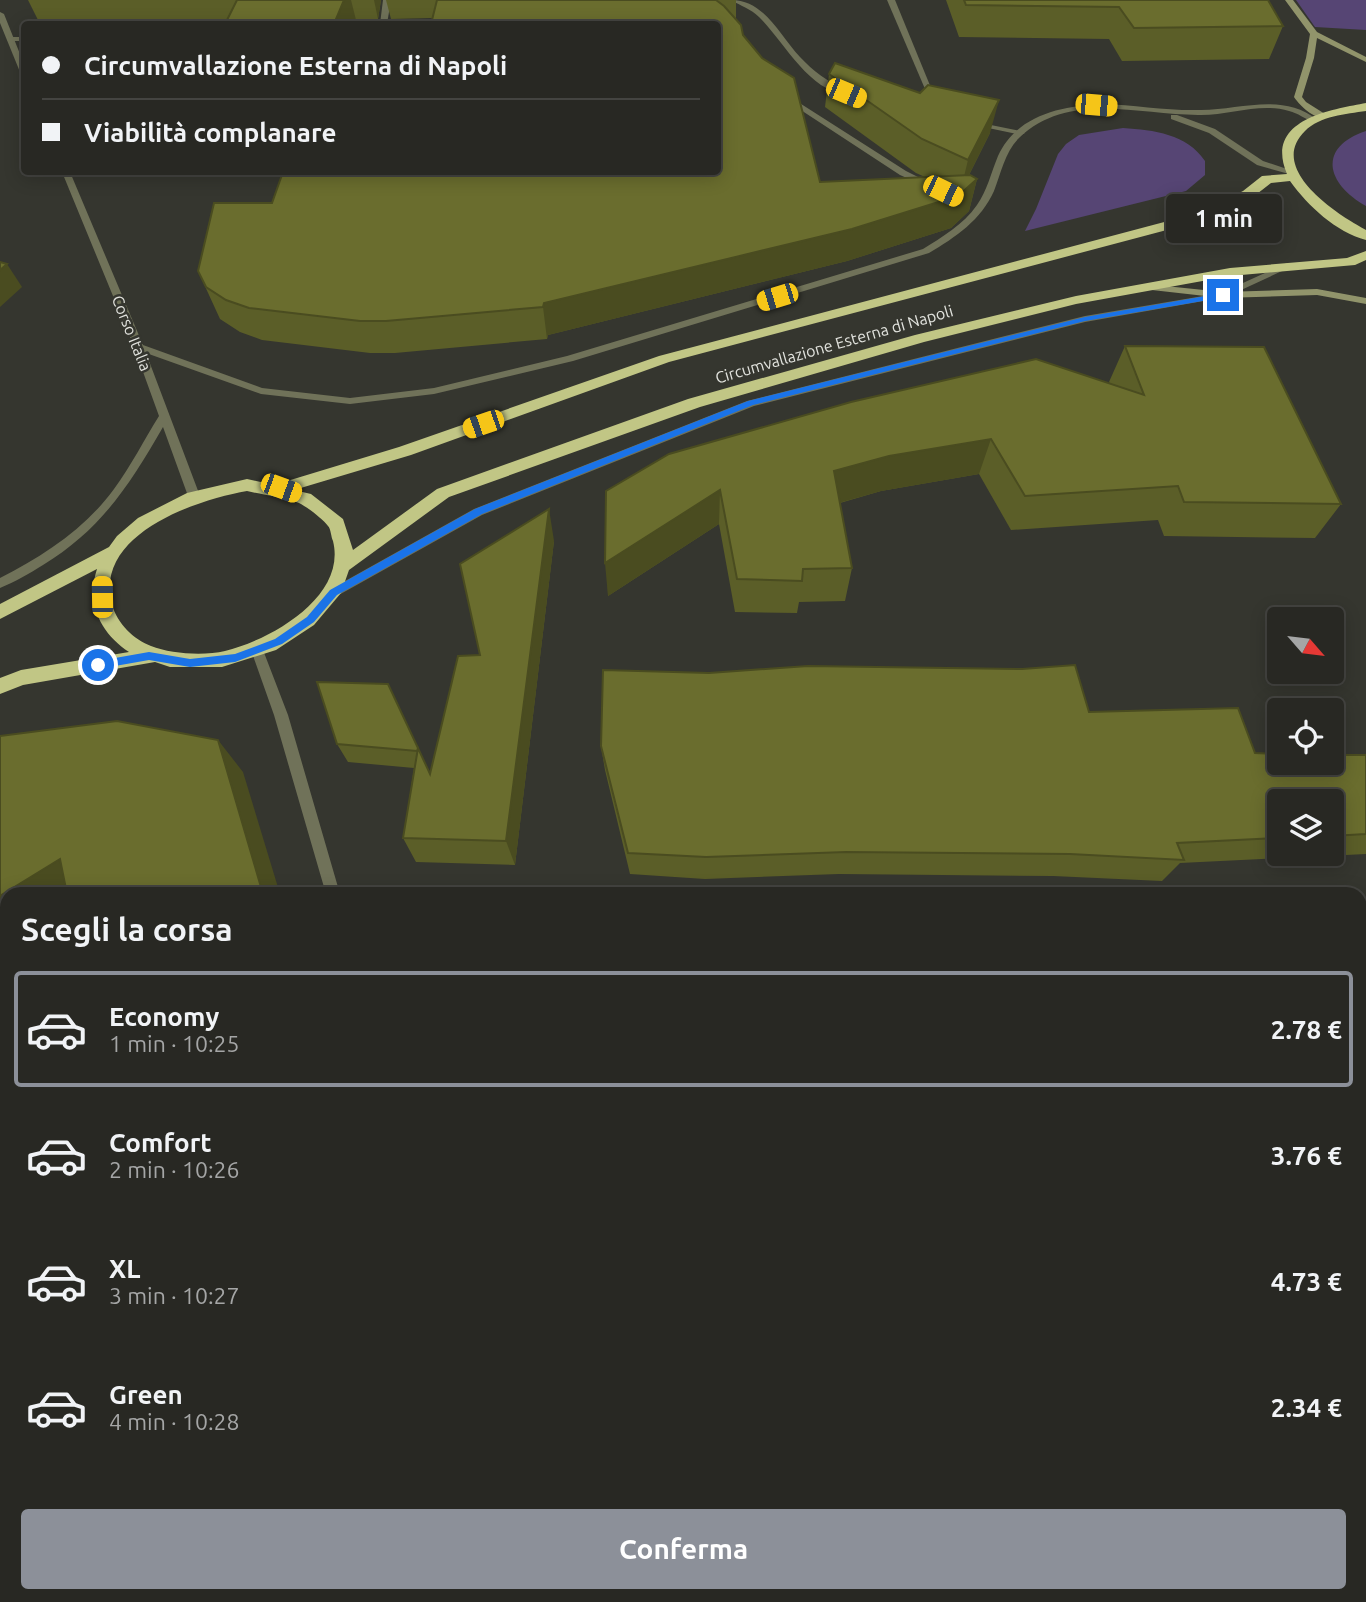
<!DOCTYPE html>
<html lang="it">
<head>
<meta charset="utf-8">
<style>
  :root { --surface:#282823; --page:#30302b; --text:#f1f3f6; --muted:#a5a6a6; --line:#444441; --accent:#8c9099 }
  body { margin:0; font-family:Ubuntu,sans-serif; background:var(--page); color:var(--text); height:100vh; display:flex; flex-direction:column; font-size:26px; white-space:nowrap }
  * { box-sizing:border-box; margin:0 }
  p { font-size:23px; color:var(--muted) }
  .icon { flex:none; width:38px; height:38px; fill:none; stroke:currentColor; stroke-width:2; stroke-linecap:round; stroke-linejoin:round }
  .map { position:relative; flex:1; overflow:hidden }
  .drawer { position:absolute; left:0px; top:887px; width:1367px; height:716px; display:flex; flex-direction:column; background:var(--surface); border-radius:21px 21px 0 0; box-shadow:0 4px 18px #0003,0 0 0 2px var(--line) }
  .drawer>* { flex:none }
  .top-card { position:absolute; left:21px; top:21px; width:700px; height:154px; border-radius:7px; box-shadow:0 4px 18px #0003,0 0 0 2px var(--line); display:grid; align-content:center; height:154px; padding:0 21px; background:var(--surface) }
  .needle { width:46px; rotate:118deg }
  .controls { position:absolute; left:1267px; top:607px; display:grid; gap:14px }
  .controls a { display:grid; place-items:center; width:77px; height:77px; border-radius:7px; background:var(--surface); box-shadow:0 4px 18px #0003,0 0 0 2px var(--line); font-size:35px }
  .end { position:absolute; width:32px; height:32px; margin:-16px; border:9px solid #1a73e8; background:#fff; box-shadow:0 0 0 4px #fff }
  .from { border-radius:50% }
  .bubble { position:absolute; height:49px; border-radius:7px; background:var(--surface); box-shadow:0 4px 18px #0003,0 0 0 2px var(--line); font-size:23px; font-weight:700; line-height:49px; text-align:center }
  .car { position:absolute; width:21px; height:42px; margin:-21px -10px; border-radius:9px; box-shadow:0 0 5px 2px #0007; background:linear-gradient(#f5c518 24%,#345 0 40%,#f5c518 0 76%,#345 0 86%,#f5c518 0) }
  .top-card b { display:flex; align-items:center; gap:24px; height:66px; font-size:26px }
  .top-card b+b { border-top:2px solid var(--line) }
  .top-card i { width:18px; height:18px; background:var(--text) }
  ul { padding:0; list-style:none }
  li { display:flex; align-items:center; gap:21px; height:116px; margin:0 14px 10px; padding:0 7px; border:4px solid transparent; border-radius:7px }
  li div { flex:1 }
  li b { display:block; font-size:26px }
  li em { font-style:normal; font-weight:700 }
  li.on { border-color:var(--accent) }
  li>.icon { width:63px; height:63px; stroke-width:1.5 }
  h2 { padding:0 21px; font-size:32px; line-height:84px }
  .cta { display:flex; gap:14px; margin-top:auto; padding:14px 21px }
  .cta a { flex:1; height:80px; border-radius:7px; background:var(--accent); color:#fff; font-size:28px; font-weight:700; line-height:80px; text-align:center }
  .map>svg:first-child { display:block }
</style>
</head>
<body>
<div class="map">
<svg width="1366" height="1602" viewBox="0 0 1366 1602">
  <rect width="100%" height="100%" fill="#35362f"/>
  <!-- green -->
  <g fill="#564574">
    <path d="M1296,0H1366V30L1315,27Z"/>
    <path d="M1123,128C1154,130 1187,134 1205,161V175L1186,191L1025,231L1036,209L1058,154L1066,144L1079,135Z"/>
    <path d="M1366,131V206C1326,184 1317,147 1366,131Z"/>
  </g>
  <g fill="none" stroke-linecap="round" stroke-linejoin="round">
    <!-- lane -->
    <g fill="#707259" fill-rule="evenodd">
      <path d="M731,0C765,0 780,36 800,57C813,71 828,82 845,89V93C810,93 782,39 759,17C751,9 741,6 731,0Z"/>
      <path d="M887,0H895L938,105L931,103Z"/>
      <path d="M11,37H24V41H8L7,39Z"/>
      <path d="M787,95L906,171L934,185L927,187L900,175L784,99L783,97Z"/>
      <path d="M971,121L1021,131L1025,133L1021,135L974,125L970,123Z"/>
      <path d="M1287,263L1295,265L1226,297L1085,322L754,406L482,515L337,596L333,598L327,593L329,590L474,509L747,401L1085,316L1221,293Z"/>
    </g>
    <!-- street -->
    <g fill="#707259" fill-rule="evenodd">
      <path d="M383,0H391L387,24H380Z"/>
      <path d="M0,12L4,14L24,64V74L20,72L0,23Z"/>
      <path d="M1102,104C1135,105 1168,111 1201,110C1240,110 1283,92 1317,120L1313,122C1305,119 1298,113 1289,111C1260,102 1228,116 1198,115C1139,115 1068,91 1019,138C1005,152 1001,173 994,191C981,220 956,237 929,253L573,361L434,394L350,404L261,394L146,353L200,496L198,499H190L188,496L163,427C130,484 102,529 43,565C30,573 15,582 0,588V578C43,556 85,529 114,489C131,466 144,440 159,416L134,347L62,172H70L143,345L262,388L350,398L434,388L567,356L923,249C942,237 963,225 977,205C987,191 991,173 998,156C1017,115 1061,106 1102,104Z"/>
      <path d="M1171,115H1177L1215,129L1263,161L1293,171L1289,174L1257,165L1209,133L1171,119Z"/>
      <path d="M257,645L263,650L288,715L340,894H326L274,715L251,650Z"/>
      <rect x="1360" y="921" width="6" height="14"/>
      <path d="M7,1478V1498L0,1499V1479Z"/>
      <path d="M595,1596H615L617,1602H597Z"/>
    </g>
    <!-- secondary -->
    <g fill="#91946b" fill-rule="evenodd">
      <path d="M1285,0H1293L1317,32L1366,57V62L1317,38L1314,58L1302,97L1306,102L1325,114V118C1313,118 1301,107 1294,97L1306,58L1310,34Z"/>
      <path d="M1146,284L1223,292L1317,289L1366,298V304L1317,295L1223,298L1143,289V285Z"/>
    </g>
    <!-- highway -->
    <path fill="#c1c685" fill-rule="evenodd" d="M1366,103V111C1346,114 1320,116 1305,131C1266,169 1338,215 1366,230V240C1336,232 1308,206 1290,181L1271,183L1253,197L1212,218L669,362L411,455L294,490L311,494L343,519L353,550L437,489L688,399L915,335L1076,296L1230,268L1347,258L1366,251V260L1355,265L1230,276L1076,304L924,342L700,407L449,497L349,570L341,593L314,625L276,650L222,667H170L155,662L23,685L0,694V678L21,670L129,652C100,633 86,603 97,569L0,619V604L109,547L117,536L138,518L187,493L247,479L274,485L399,447L659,356L1202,212L1243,191L1262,176L1287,174C1264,120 1329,110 1366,103ZM247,491C263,495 283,497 299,503C307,507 323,519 328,526C331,529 331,537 333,541C347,597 270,640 225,651C204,656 171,654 151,646C133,639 118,624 112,605C93,534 196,500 247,491Z"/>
  </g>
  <!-- wall -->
  <g fill="#5b5e28" fill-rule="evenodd">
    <path d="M28,0H381L378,19L227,21L134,24H40Z"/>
    <path d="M386,0H736V19L743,35L820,182L925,177L916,173L825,107L829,74L990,133L969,175L977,179L969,211L951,228L847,261L548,335L547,339L395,353H370L262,340L240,332L220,319L198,271L272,203L718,172L432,18L391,19Z"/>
    <path d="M946,0H1268L1283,26L1269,59L1122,61L1109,39L959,37Z"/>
    <path d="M1125,346L1341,504L1315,538L1164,536L1158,520L1011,530L979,474L881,491L840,503L852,568L845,601L799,602L797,613L735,612L719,524L608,596L606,491L1110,384L1109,382Z"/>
    <path d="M554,541L515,865L416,862L403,838L414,768L348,762L337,744L388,684L430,774L480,655Z"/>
    <path d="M1089,712L1255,753L1366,755V854L1180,863L1162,881L1053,876L839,874L705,879L630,874L605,770L601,746ZM1279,802H1332V854H1279Z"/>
    <rect x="0" y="995" width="7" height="89"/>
    <path d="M1360,1459L1366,1460V1602L1360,1596Z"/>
  </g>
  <!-- shaded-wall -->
  <g fill="#4a4c20">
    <path d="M344,0H351L356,20L354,24H334Z"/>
    <path d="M374,0H381L378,19Z"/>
    <path d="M999,100L990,133L960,193L968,160Z"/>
    <path d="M977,179L969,211L951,228L847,261L548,335L547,339L543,307L544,303Z"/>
    <path d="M7,264L22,287L0,307V270Z"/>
    <path d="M991,439L979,474L881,491L828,506L834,471L889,456Z"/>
    <path d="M720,490L719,524L608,596L605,563Z"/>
    <path d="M549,509L554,541L515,865L506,841Z"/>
    <path d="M218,740L243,772L280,894H263Z"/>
    <path d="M60,859L84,894H7V943L0,948V896Z"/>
    <path d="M519,1596H536L538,1602H521Z"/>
  </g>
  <!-- building -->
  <g fill="#6a6d2e" stroke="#4a4c20" stroke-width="2">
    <path d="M237,0H344L334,24H225Z"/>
    <path d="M437,0H716L724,6L741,25L743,35L762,58L794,78L820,182L970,175L977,179L958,196L852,229L544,303L543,307L386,321H360L249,308L226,300L206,287L198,271L214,203H272L283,172H718V24H431Z"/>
    <path d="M964,0H1268L1283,26L1134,28L1119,7L966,5Z"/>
    <path d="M835,63L920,93L928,85L999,100L968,160L922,139L829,74Z"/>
    <path d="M0,262L7,264L0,270Z"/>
    <path d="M1125,346L1264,347L1341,504L1184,502L1178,486L1025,496L991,439L889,456L834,471L852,568L803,569L802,581L737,579L720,490L605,563L606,491L669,454L851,402L1036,359L1144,395Z"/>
    <path d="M549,509L506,841L403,838L418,748L430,774L458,656L480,655L460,564Z"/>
    <path d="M1075,665L1089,712L1238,708L1255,753L1279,754V763H1332V755H1366V834L1332,836V802H1279V838L1177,843L1184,860L1070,854L846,852L706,857L628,853L601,746L603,670L709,673L808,666L1022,669Z"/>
    <path d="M317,682L388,684L418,748L417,751L337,744Z"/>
    <path d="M117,721L218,740L263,894H67L60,859L0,896V736Z"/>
    <rect x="0" y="995" width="7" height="70"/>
    <path d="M1366,1539V1602H672L670,1596H1360V1541Z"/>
    <path d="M88,1596H519L521,1602H87Z"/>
  </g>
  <!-- route -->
  <path fill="#1a73e8" d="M1223,293L1226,297L1085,321L753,405L482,514L337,595L314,622L282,644L235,662L190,667L149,660L98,669L93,665L98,661L149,652L190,659L235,654L275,639L307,617L330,590L475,509L748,401L1085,317Z"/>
  <g text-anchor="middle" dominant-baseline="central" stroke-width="5" stroke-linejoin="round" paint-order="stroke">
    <!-- far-street labels -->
    <g font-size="16" fill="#e2e3de" stroke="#35362f">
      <text transform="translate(132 333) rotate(68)">Corso Italia</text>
      <text transform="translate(834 344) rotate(-16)">Circumvallazione Esterna di Napoli</text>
    </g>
  </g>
</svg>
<div class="controls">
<a><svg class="needle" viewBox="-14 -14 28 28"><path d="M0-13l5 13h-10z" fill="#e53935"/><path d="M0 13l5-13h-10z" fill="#a5a6a6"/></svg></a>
<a><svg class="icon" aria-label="locate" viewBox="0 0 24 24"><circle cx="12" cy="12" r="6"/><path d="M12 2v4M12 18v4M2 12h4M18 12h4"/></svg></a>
<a><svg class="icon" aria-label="layers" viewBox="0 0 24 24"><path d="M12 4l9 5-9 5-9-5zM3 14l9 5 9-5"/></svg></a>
</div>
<i class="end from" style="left:98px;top:665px"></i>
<i class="end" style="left:1223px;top:295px"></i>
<div class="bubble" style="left:1166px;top:194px;width:116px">1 min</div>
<i class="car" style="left:846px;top:93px;rotate:113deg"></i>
<i class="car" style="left:1096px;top:105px;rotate:95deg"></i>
<i class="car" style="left:943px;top:191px;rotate:116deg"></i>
<i class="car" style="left:777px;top:297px;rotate:253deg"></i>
<i class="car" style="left:483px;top:424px;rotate:251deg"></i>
<i class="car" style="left:281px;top:488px;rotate:110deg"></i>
<i class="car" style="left:102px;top:597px;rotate:359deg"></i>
<div class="top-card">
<b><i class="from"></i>Circumvallazione Esterna di Napoli</b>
<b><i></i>Viabilità complanare</b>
</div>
<section class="drawer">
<h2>Scegli la corsa</h2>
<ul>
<li class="on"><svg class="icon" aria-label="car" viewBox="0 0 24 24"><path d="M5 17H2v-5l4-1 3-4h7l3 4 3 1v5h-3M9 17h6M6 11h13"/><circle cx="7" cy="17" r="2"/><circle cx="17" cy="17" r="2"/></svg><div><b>Economy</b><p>1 min · 10:25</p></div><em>2.78 €</em></li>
<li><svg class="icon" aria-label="car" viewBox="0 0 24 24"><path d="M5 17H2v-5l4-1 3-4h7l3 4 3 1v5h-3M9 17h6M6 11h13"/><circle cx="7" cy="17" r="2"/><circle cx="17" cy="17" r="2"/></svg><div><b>Comfort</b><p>2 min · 10:26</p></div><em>3.76 €</em></li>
<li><svg class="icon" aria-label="car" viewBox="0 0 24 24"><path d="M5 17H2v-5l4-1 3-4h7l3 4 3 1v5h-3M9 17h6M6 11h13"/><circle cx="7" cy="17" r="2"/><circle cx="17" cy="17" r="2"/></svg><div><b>XL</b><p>3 min · 10:27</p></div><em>4.73 €</em></li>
<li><svg class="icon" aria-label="car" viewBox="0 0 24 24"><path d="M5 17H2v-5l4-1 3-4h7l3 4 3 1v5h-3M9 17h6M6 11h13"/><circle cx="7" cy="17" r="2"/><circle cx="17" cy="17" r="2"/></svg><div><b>Green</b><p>4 min · 10:28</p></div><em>2.34 €</em></li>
</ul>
<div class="cta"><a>Conferma</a></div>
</section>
</div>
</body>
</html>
